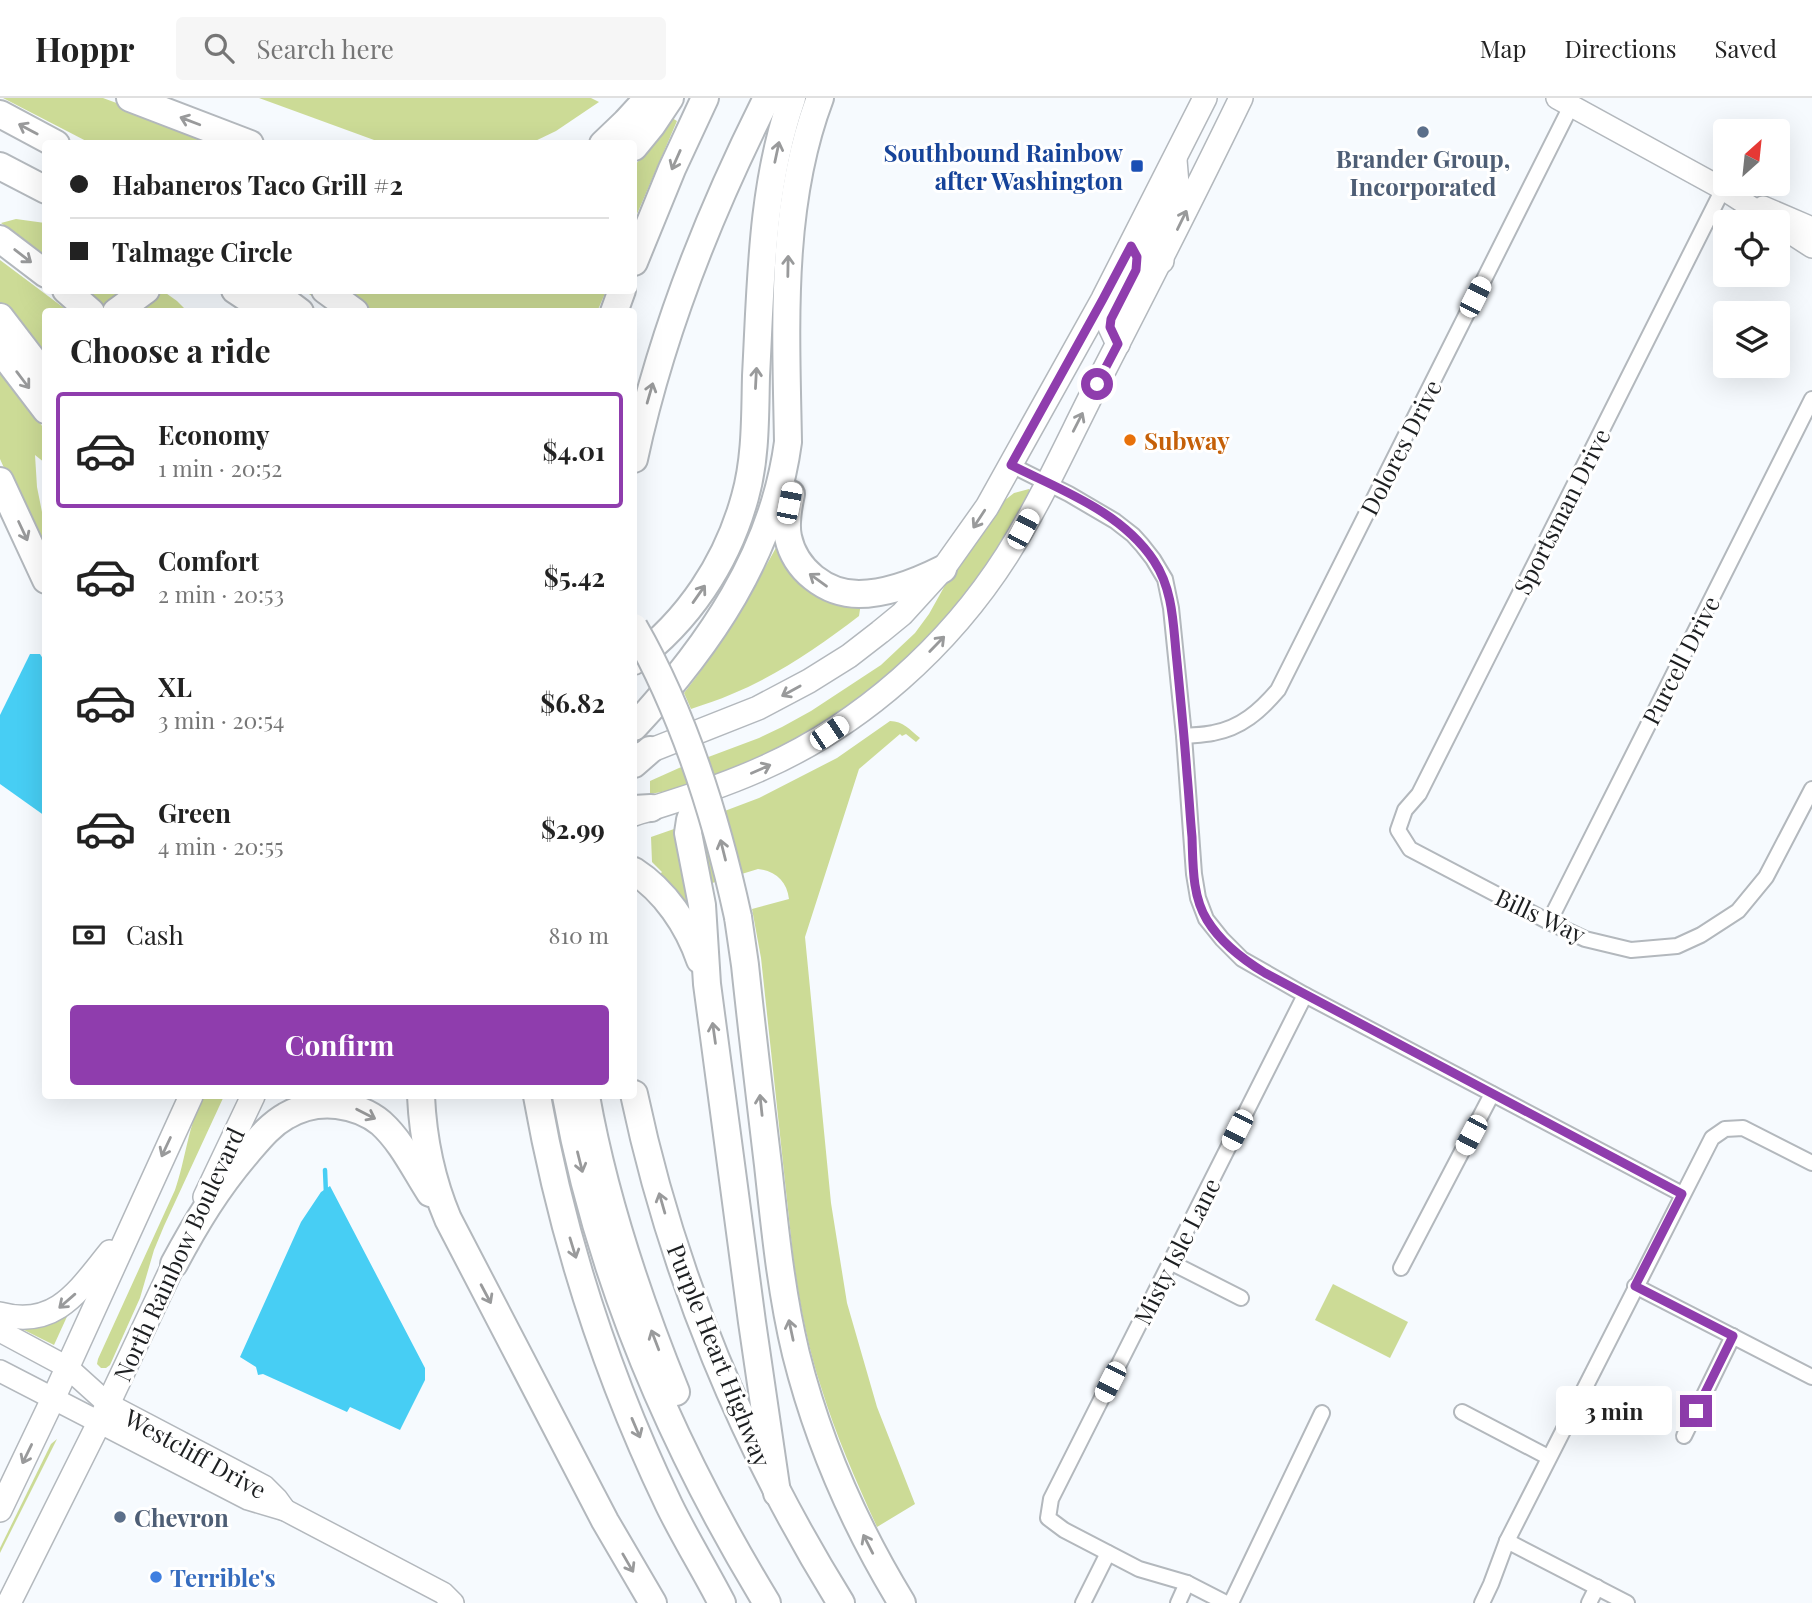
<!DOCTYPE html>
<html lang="en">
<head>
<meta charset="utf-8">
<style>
  :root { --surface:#fff; --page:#f6f6f6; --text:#222; --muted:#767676; --line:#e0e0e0; --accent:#8f3dad }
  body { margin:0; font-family:"Playfair Display",serif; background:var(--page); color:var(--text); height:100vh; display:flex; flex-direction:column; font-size:26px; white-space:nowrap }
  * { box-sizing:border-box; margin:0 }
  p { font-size:23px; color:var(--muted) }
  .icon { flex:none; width:38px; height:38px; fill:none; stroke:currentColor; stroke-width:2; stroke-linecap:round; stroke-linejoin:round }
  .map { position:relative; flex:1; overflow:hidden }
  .panel { position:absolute; left:42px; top:210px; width:595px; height:791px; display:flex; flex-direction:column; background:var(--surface); border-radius:7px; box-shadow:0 7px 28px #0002 }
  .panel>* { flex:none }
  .guide { position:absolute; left:42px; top:42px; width:595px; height:154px; border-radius:7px; box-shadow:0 7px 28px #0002; display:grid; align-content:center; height:154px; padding:0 28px; background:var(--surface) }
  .needle { width:46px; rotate:27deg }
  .fabs { position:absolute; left:1713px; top:21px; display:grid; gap:14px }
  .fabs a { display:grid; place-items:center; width:77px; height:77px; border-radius:7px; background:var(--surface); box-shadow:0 7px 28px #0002; font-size:35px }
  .end { position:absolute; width:32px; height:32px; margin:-16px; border:9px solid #8f3dad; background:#fff; box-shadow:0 0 0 4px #fff }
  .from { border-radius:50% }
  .bubble { position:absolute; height:49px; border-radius:7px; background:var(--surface); box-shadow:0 7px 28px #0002; font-size:23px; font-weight:700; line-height:49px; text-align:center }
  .car { position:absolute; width:21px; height:42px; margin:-21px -10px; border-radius:9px; box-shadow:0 0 5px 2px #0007; background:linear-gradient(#fff 24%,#345 0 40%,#fff 0 76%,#345 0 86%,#fff 0) }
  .guide b { display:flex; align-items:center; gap:24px; height:66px; font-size:26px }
  .guide b+b { border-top:2px solid var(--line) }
  .guide i { width:18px; height:18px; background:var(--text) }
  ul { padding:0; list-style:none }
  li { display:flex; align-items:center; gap:21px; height:116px; margin:0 14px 10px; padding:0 14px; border:4px solid transparent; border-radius:7px }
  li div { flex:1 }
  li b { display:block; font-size:26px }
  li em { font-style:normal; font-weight:700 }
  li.current { border-color:var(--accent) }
  li>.icon { width:63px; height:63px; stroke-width:1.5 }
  h2 { padding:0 28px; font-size:32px; line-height:84px }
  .pay { display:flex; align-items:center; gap:18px; height:77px; padding:0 28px; font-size:26px }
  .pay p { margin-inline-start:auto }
  .primary-button { display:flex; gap:14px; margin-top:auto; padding:14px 28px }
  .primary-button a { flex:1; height:80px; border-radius:7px; background:var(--accent); color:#fff; font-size:28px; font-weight:700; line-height:80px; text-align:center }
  header { display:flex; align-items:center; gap:42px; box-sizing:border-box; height:98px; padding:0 35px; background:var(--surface); border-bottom:2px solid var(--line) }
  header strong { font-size:33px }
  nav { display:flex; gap:38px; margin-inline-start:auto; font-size:24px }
  .search { width:490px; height:63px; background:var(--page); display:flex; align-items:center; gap:18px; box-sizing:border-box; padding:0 24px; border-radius:7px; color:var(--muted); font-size:26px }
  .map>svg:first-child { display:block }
</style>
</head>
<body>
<header>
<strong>Hoppr</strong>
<div class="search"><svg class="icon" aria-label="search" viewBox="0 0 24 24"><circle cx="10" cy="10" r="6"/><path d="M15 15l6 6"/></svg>Search here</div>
<nav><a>Map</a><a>Directions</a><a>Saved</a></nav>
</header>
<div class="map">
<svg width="1812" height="1505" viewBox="0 0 1812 1505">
  <rect width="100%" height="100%" fill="#f6fafe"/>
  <!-- green -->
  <g fill="#ccdb96">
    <path d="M3,0H103L225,45H90Z"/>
    <path d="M259,0H591L599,4L556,33L531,45L385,46Z"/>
    <path d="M672,20L677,23L634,123V68L656,43Z"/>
    <path d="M16,121L45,125V158L1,125Z"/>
    <path d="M0,162L68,213L46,214L45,265L0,206Z"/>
    <path d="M87,193H163L177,203L187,213H110Z"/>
    <path d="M304,193H606L597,214L336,213Z"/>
    <path d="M0,270L45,332V365L35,357L37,389L45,429V461L0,361Z"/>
    <path d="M1029,391L1031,394L982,478L934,536L878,589L823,628L727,676L673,692L650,696V683L679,670L759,640L782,629L811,613L881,567L915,535L929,516L953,473L1000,406L1014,395Z"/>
    <path d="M778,446L861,505L859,518C820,548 778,577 732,596C719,602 704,606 691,611L684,595C721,549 750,497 778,446Z"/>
    <path d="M890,623C903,623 910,632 920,640L916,644L906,636L902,638L900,636L859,671L805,839L831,1105L847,1205L877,1309L915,1406L877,1429C856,1383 836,1338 821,1289C807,1246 799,1202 793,1158L761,860L752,811L789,801C787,784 776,773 758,771L709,786L701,740L704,739L703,731L722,714L759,700L837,660Z"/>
    <path d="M674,731L691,807L688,806L658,778L662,774L652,764L651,739Z"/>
    <path d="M204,998H224L164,1128L154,1152L140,1200L110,1267L106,1270H101L97,1266L98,1261L175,1092C186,1061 188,1026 204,998Z"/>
    <path d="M1333,1186L1408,1224L1390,1260L1315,1222Z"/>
    <path d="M70,1212L54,1247L20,1230Z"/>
    <path d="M57,1341L0,1455V1450L51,1346Z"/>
  </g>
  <!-- water -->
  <g fill="#47cef4">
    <path d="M30,556H40L45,564V718L0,686V617Z"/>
    <path d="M330,1088L425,1270V1282L400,1332L350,1309L347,1314L263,1276L258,1277L256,1269L240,1259L301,1124L321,1094Z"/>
  </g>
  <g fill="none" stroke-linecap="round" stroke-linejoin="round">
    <!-- stream -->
    <path stroke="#47cef4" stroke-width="4.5" d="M325,1072L326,1096"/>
    <!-- street casing -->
    <g stroke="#b3b8bd" stroke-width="18">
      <g id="street">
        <path d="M1723,91L1419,696L1405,712L1398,732L1410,751L1549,824L1585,841L1631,852L1677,848L1701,837L1738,813L1766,779L1812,691"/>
        <path d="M1011,367L1069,396L1115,423L1133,437L1142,447L1153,461L1165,481L1171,510L1184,638L1194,776L1198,800L1206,821L1222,841L1242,861L1305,897L1682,1096"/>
        <path d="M1184,638C1194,637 1204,637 1213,635C1241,630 1260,613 1278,592L1571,8"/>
        <path d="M1549,824L1812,301"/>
        <path d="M1170,1164L1241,1200"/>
        <path d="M1401,1170L1492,996"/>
        <path d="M1635,1188L1812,1279"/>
        <path d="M1462,1314L1548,1359"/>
        <path d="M1684,1338L1733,1238"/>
        <path d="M1507,1443L1627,1505"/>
        <path d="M1083,1505L1108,1455"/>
        <path d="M1178,1505L1187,1485"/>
        <path d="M1226,1505L1187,1485L1139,1471L1064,1432L1048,1420L1051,1401L1305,897"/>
        <path d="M1231,1505L1322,1315"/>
        <path d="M1482,1505L1491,1486L1507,1443L1712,1040L1725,1031L1743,1030L1812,1065"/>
        <path d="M1589,1505L1597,1489"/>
      </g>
    </g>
    <!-- secondary casing -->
    <g stroke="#b3b8bd" stroke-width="24">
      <g id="secondary">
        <path d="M1557,0L1723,91L1774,124"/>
        <path d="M1763,109L1812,130"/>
        <path d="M1778,127L1812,149"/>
        <path d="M0,1233L67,1269L108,1306L264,1388L277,1401L285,1412"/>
        <path d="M0,1273L248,1401L285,1412L443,1495L453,1505"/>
      </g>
    </g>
    <!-- primary casing -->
    <g stroke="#b3b8bd" stroke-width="26">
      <g id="primary">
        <path d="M1162,163L1152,154L1153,140L1176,93L1177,86L1175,62"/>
        <path d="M1118,246L1110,229L1111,221L1136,172L1137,159L1131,148"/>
        <path d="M634,659L758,610L809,583L849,558L880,534L902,516L943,471L987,409L1103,201L1205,0"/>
        <path d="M634,716C678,702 721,689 763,670C862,626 949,548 1007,457C1041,403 1067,345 1096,288C1145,193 1194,97 1241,0"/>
        <path d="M205,1099L253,998"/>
        <path d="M0,1216C56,1231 79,1192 110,1154"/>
        <path d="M0,1412L53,1301L191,998"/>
        <path d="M9,1505L99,1325L182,1149"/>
      </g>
    </g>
    <!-- highway casing -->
    <g stroke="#b3b8bd" stroke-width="30">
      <g id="highway">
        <path d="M130,0L250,46"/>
        <path d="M0,16L56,46"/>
        <path d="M603,46L626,24L648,0"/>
        <path d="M634,49L652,27L670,0"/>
        <path d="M0,68L46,92"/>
        <path d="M0,141L46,176"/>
        <path d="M634,164L672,71L705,0"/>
        <path d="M66,192L91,214"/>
        <path d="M235,192L268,214"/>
        <path d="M271,192L300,214"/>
        <path d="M325,192L355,214"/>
        <path d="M116,214L146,192"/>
        <path d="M614,214L622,192"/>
        <path d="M0,219L46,279"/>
        <path d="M0,252L46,312"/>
        <path d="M634,361C661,235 709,115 767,0"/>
        <path d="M0,383L46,482"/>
        <path d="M791,396C788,410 785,425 788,439C795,472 826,496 859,496C886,496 919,483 943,471"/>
        <path d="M634,563C688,523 727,465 745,399C756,360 755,318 756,278C761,185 761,90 792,0"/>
        <path d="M634,629C709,548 773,456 788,344C786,230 779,108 820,0"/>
        <path d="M634,666L650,652"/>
        <path d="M709,693L693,713L690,722L688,735L702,807L707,886L752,1224L777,1395"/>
        <path d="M634,711L651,710"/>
        <path d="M634,773C665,793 688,827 700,862"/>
        <path d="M738,819L745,867C752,934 760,1000 768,1067C775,1131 781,1194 796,1256C818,1344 855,1428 902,1505"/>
        <path d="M634,996C672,1176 744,1349 841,1505"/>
        <path d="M421,998C423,1041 431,1081 448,1121L605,1423L653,1505"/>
        <path d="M537,998C562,1138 607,1278 669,1407C685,1440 705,1472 722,1505"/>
        <path d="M566,998C598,1178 672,1349 767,1505"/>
        <path d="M586,998C604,1099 637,1198 676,1294"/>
        <path d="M174,1166C196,1125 217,1090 247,1055C259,1041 270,1027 286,1018C301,1009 320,1005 337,1007C353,1009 369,1015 381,1025C402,1044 415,1072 430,1095"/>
      </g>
    </g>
    <!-- street -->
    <use href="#street" stroke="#fff" stroke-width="14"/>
    <!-- secondary -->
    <use href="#secondary" stroke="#fff" stroke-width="21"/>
    <!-- primary -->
    <use href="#primary" stroke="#fff" stroke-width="23"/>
    <!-- highway -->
    <use href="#highway" stroke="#fff" stroke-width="26"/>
    <!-- highway-bridge casing -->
    <g stroke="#b3b8bd" stroke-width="30" stroke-linecap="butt">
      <path id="highway-bridge" d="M634,529C685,618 716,718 738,819"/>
    </g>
    <!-- highway-bridge -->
    <use href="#highway-bridge" stroke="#fff" stroke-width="26"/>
  </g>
  <!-- one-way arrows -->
  <defs><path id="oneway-shaft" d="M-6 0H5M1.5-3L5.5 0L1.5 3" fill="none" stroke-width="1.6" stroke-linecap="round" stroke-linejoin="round" transform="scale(1.75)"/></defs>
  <g stroke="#999a9b">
    <use href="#oneway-shaft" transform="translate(190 23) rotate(-159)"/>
    <use href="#oneway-shaft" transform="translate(28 31) rotate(-152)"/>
    <use href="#oneway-shaft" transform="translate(777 54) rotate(-78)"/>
    <use href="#oneway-shaft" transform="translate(676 62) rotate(114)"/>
    <use href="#oneway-shaft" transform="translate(1182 122) rotate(-64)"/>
    <use href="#oneway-shaft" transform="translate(23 158) rotate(38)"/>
    <use href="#oneway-shaft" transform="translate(788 168) rotate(-89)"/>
    <use href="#oneway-shaft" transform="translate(756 280) rotate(-87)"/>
    <use href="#oneway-shaft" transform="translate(23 282) rotate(53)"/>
    <use href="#oneway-shaft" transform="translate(650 295) rotate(-74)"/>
    <use href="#oneway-shaft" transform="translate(1078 324) rotate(-63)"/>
    <use href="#oneway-shaft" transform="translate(979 421) rotate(123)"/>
    <use href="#oneway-shaft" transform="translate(23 433) rotate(65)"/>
    <use href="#oneway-shaft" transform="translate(818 482) rotate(-144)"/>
    <use href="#oneway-shaft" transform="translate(699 496) rotate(-55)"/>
    <use href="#oneway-shaft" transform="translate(937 546) rotate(-46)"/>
    <use href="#oneway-shaft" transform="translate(791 593) rotate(151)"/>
    <use href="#oneway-shaft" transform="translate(761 671) rotate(-24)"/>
    <use href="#oneway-shaft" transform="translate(723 752) rotate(-104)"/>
    <use href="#oneway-shaft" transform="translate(714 935) rotate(-98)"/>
    <use href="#oneway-shaft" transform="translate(761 1007) rotate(-96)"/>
    <use href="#oneway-shaft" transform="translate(366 1016) rotate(27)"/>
    <use href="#oneway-shaft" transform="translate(166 1049) rotate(115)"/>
    <use href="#oneway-shaft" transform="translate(580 1064) rotate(76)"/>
    <use href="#oneway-shaft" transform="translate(662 1105) rotate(-106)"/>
    <use href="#oneway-shaft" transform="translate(573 1150) rotate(73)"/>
    <use href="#oneway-shaft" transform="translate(486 1196) rotate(62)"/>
    <use href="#oneway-shaft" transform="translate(67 1203) rotate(139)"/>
    <use href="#oneway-shaft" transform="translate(791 1232) rotate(-102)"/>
    <use href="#oneway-shaft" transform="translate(655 1242) rotate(-111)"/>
    <use href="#oneway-shaft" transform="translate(636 1330) rotate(67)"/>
    <use href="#oneway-shaft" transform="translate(27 1356) rotate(116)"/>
    <use href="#oneway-shaft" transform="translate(868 1446) rotate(-117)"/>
    <use href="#oneway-shaft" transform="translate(628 1465) rotate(60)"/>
  </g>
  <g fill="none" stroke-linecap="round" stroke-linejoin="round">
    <!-- route -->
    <path stroke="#8f3dad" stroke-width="9" d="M1097,286L1118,246L1110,229L1111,221L1136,172L1137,159L1131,148L1103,201L1011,367C1061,392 1122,414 1154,463C1172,490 1173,522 1176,554C1180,595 1184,635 1187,676C1189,697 1190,718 1192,739C1193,766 1192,798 1207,822C1221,845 1242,861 1265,875L1682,1096L1635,1188L1733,1238L1696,1313"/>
  </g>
  <!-- markers -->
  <g fill="#5c6f8a" stroke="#fff" stroke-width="2.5">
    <circle cx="1423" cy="34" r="7"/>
    <circle cx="120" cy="1419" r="7"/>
  </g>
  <rect fill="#1a4fb4" stroke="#fff" stroke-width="2.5" x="1130" y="61" width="14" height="14" rx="3.5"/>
  <circle fill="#e8710a" stroke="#fff" stroke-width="2.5" cx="1130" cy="342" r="7"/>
  <circle fill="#3f7fe0" stroke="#fff" stroke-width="2.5" cx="156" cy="1479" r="7"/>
  <g text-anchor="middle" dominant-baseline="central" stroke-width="6" stroke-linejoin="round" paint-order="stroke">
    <!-- transit labels -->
    <g font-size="24" font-weight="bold" fill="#164399" stroke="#fff" text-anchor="end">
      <text x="1123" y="54">Southbound Rainbow<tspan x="1123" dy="28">after Washington</tspan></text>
    </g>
    <!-- service labels -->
    <g font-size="24" font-weight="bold" fill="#4e5e75" stroke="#fff">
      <text x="1423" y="60">Brander Group,<tspan x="1423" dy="28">Incorporated</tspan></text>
      <text x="134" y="1419" text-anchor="start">Chevron</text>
    </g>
    <!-- food labels -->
    <g font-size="24" font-weight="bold" fill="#c56008" stroke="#fff" text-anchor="start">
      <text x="1144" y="342">Subway</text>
    </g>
    <!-- street labels -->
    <g font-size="24" fill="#1d1f21" stroke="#fff">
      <text transform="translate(1400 349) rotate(-63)">Dolores Drive</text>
      <text transform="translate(1561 413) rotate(-63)">Sportsman Drive</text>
      <text transform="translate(1680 562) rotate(-63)">Purcell Drive</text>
      <text transform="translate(1541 817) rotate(25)">Bills Way</text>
      <text transform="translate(1176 1153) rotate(-63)">Misty Isle Lane</text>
      <text transform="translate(178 1156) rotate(-65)">North Rainbow Boulevard</text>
      <text transform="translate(720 1257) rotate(68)">Purple Heart Highway</text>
      <text transform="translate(196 1355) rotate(29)">Westcliff Drive</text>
    </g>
    <!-- shop labels -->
    <g font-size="24" font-weight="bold" fill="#366cbe" stroke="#fff" text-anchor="start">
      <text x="170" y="1479">Terrible's</text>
    </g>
  </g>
</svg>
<div class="fabs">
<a><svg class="needle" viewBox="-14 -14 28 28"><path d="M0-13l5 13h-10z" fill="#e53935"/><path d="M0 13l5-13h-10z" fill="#767676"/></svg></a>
<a><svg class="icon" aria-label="locate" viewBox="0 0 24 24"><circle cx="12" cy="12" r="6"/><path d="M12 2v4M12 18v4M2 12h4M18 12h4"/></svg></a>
<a><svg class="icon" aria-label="layers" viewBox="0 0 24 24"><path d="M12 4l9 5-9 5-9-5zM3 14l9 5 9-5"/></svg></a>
</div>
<i class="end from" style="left:1097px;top:286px"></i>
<i class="end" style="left:1696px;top:1313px"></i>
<div class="bubble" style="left:1556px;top:1288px;width:116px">3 min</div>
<i class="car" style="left:1475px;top:199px;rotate:27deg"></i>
<i class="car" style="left:789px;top:405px;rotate:11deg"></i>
<i class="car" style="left:1023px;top:431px;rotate:28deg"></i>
<i class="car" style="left:829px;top:635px;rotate:56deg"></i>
<i class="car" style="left:1237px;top:1032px;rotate:207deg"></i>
<i class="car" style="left:1471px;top:1037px;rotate:208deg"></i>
<i class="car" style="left:1110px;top:1284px;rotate:207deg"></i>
<div class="guide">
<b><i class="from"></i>Habaneros Taco Grill #2</b>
<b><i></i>Talmage Circle</b>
</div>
<section class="panel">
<h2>Choose a ride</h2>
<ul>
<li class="current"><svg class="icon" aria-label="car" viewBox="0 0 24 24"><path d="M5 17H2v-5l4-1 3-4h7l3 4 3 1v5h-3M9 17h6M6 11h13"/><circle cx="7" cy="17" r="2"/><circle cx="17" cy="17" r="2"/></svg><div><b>Economy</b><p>1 min · 20:52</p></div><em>$4.01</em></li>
<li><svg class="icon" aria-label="car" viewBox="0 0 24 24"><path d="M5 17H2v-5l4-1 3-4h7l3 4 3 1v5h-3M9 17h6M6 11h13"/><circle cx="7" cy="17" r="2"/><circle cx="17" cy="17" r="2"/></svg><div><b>Comfort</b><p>2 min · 20:53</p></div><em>$5.42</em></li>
<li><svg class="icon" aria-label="car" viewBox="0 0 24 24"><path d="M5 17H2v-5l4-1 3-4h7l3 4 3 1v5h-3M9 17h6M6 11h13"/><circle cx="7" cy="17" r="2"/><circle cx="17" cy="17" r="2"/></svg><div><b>XL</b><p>3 min · 20:54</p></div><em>$6.82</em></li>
<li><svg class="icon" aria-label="car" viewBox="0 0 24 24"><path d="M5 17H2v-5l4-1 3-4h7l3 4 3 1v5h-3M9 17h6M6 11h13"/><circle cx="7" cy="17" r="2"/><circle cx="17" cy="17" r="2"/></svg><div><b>Green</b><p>4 min · 20:55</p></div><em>$2.99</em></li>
</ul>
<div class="pay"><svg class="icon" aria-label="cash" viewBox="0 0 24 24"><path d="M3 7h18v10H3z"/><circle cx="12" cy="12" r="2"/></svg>Cash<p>810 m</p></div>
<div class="primary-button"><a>Confirm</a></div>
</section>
</div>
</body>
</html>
